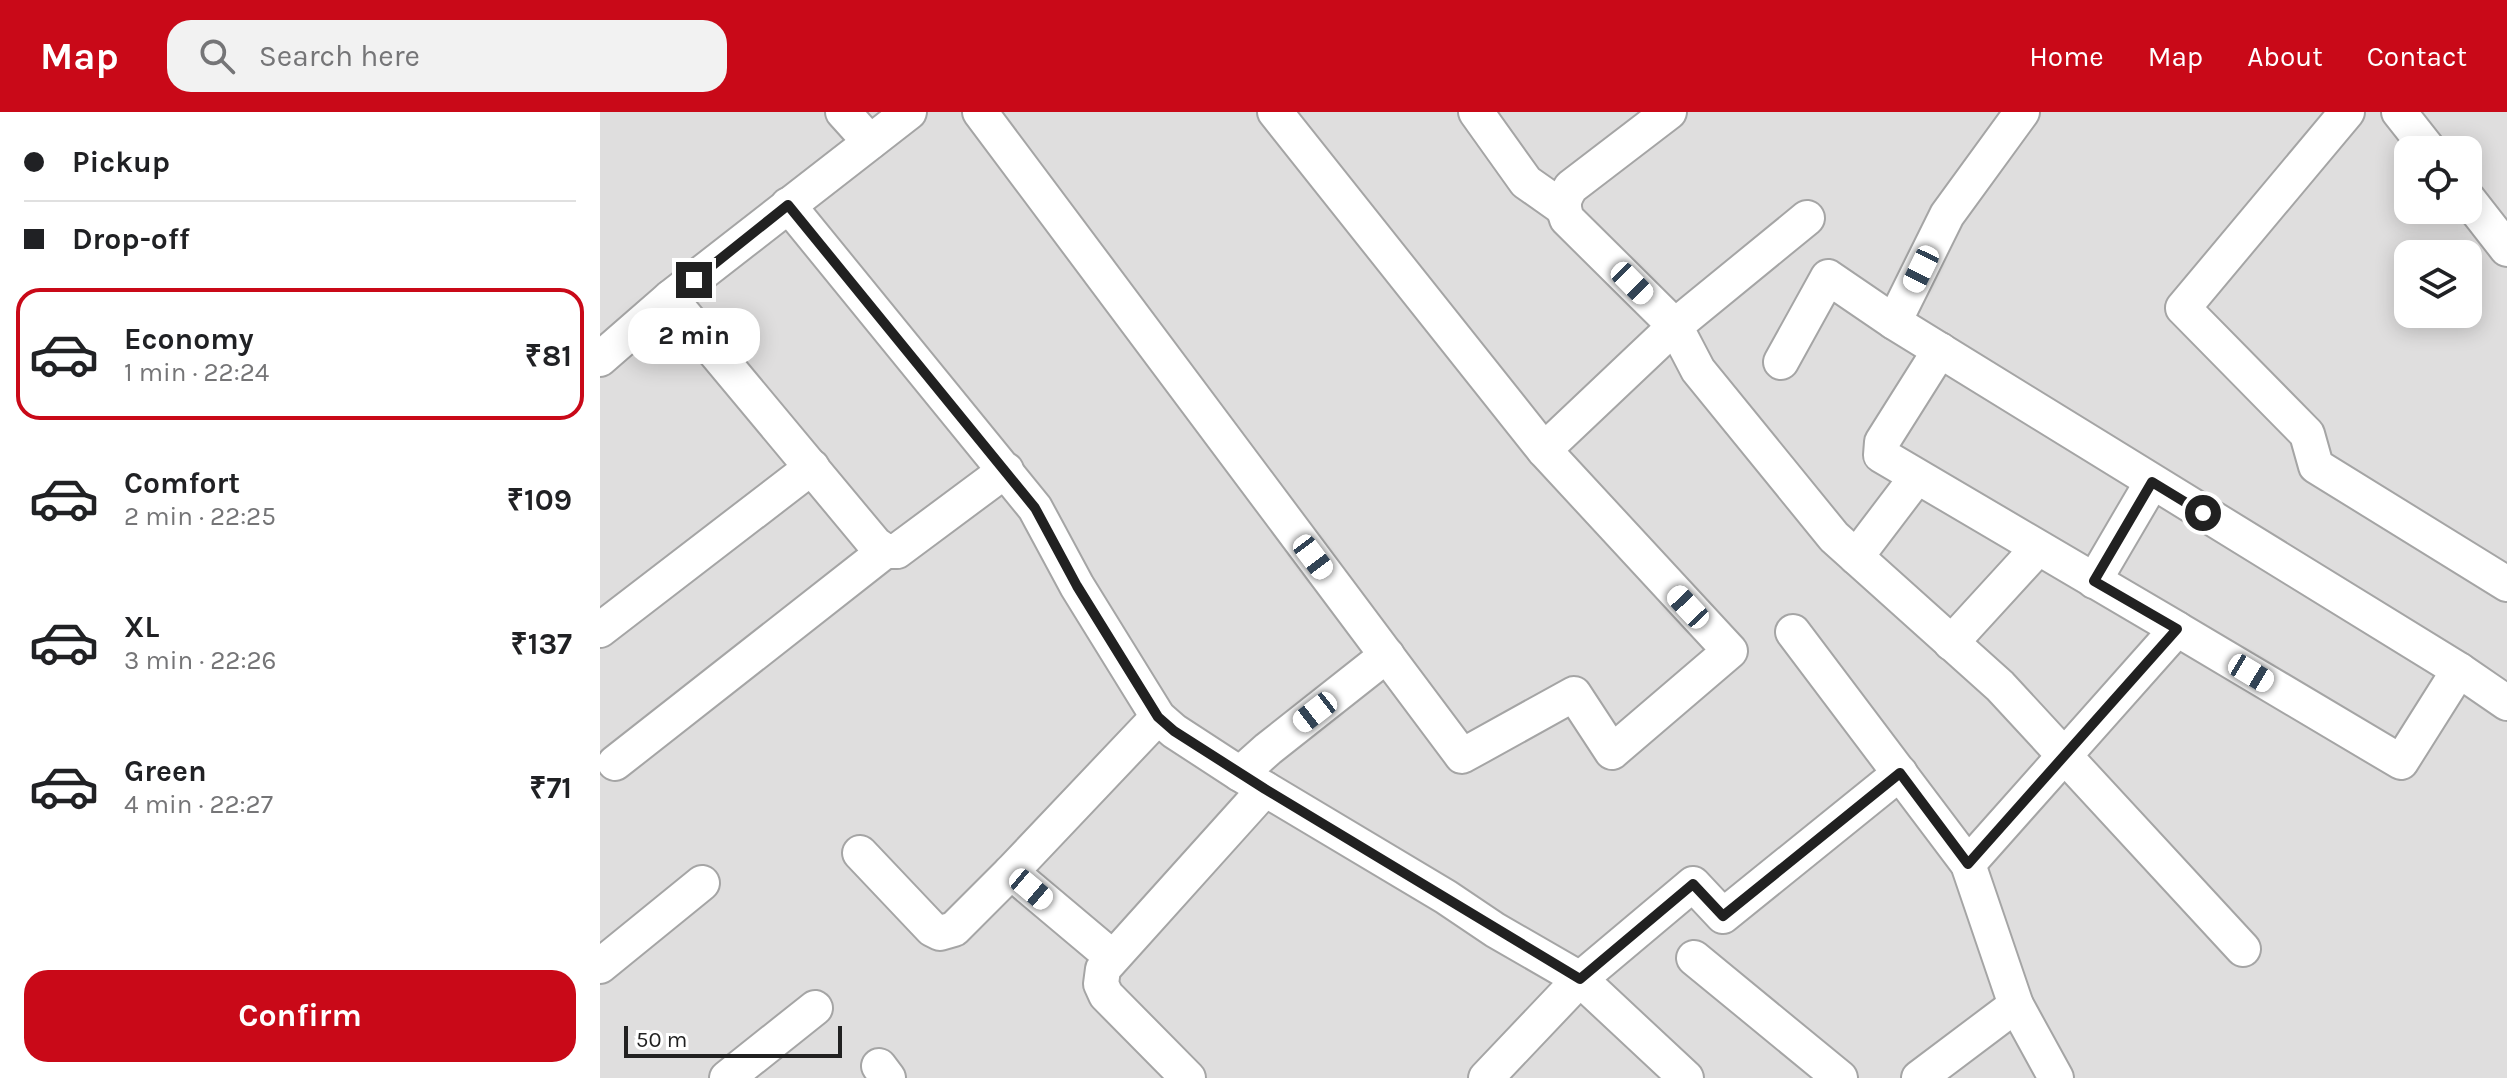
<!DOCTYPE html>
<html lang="en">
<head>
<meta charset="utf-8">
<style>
  :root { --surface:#fff; --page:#f2f2f2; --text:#202124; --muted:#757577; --line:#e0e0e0; --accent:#c90918 }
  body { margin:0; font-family:Karla,sans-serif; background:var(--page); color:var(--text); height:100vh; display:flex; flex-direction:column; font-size:30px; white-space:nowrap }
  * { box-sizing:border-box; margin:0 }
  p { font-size:26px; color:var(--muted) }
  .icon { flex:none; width:44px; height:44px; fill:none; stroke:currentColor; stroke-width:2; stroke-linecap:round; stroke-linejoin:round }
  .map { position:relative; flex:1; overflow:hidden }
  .drawer { display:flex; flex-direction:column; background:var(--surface); width:600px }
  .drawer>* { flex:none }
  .hud { display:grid; align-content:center; height:176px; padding:0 24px; background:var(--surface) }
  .buttons { position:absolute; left:1794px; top:24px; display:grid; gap:16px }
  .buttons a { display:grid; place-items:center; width:88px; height:88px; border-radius:16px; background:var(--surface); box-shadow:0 4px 20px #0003; font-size:40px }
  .scale { position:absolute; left:24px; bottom:20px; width:218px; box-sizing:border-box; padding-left:8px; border:4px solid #212121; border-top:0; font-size:22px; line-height:28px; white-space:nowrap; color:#212121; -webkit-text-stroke:6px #fff; paint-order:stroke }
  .end { position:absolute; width:36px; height:36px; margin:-18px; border:10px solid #212121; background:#fff; box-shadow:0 0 0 4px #fff }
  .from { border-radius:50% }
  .bubble { position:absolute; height:56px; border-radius:24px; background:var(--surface); box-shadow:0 4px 20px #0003; font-size:26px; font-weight:700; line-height:56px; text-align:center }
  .car { position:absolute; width:24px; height:48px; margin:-24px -12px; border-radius:10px; box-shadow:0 0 6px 2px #0007; background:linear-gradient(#fff 24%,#345 0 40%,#fff 0 76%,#345 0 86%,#fff 0) }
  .hud b { display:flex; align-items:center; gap:28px; height:76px; font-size:30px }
  .hud b+b { border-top:2px solid var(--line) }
  .hud i { width:20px; height:20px; background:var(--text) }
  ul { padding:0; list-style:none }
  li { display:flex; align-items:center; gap:24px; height:132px; margin:0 16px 12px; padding:0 8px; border:4px solid transparent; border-radius:24px }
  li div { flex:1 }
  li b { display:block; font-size:30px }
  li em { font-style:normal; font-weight:700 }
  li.on { border-color:var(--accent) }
  li>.icon { width:72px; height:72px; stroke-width:1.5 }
  .cta { display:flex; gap:16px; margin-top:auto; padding:16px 24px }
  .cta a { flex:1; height:92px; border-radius:24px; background:var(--accent); color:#fff; font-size:32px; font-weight:700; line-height:92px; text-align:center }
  header { display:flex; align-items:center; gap:48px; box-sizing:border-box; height:112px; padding:0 40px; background:var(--accent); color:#fff }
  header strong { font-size:38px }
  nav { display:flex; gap:44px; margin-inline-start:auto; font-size:28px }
  .search { width:560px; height:72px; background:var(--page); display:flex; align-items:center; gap:20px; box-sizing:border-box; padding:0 28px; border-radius:24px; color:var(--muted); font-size:30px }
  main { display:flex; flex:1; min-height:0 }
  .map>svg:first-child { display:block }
</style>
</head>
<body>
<header>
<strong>Map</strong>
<div class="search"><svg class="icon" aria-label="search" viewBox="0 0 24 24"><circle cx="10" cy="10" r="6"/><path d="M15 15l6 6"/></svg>Search here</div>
<nav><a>Home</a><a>Map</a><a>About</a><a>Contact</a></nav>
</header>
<main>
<section class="drawer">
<div class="hud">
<b><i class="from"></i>Pickup</b>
<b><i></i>Drop-off</b>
</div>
<ul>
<li class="on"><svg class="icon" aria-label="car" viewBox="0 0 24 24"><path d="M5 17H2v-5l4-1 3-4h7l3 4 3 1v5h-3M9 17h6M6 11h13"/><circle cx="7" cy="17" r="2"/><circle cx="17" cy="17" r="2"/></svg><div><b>Economy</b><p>1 min · 22:24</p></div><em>₹81</em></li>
<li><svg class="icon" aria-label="car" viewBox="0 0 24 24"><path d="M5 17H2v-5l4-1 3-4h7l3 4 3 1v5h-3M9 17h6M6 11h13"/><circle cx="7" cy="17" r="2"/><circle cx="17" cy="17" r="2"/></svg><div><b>Comfort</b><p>2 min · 22:25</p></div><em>₹109</em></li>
<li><svg class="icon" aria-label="car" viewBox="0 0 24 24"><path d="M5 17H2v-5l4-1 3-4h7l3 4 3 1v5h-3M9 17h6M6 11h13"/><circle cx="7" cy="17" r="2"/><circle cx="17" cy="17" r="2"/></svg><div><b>XL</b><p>3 min · 22:26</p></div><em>₹137</em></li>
<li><svg class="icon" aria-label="car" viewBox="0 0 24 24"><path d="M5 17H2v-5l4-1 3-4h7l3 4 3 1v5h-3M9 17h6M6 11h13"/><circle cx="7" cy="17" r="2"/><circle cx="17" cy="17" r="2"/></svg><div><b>Green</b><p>4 min · 22:27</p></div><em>₹71</em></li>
</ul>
<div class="cta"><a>Confirm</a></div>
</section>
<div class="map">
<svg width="1907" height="966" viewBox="0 0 1907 966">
  <rect width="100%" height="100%" fill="#f1ede8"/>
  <!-- residential -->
  <path fill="#dfdede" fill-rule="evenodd" d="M0,0H1907V966H0ZM1808,38H1868V98H1808ZM1808,142H1868V202H1808Z"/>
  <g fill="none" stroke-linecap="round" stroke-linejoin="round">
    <!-- minor casing -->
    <g stroke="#a5a5a5" stroke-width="38">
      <g id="minor">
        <path d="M243,0L270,30"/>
        <path d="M380,0L862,644L974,582L1012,640L1130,539L944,338L675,0"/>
        <path d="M876,0L926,70L963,96"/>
        <path d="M1747,0L1583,196L1707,322L1716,354L1907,472"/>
        <path d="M1799,0L1829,38"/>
        <path d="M1868,87L1907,137"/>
        <path d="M188,93L435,396L477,474L558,605L574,619L640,662L846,785L895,818L980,867L1086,966"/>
        <path d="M1207,106L1075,214L1098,258L1234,425L1400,574L1643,837"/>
        <path d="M70,186L275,432L285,439H297L406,358"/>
        <path d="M1294,210L1859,558L1907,591"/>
        <path d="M1340,238L1282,330L1281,343L1577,517"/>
        <path d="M0,247L70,186L309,0"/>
        <path d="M1181,250L1228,165L1294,210L1347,103L1422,0"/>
        <path d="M944,338L1075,214L967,107C962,93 963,87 971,75L1069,0"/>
        <path d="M1256,445L1316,366"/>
        <path d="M1494,469L1552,370"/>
        <path d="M0,518L212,355"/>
        <path d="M1193,520L1368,752L1416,893L1456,966"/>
        <path d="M1351,531L1438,436"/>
        <path d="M15,651L285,439"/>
        <path d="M640,662L668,637L787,543"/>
        <path d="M260,741L332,817L340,821L354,817L411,760L558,605"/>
        <path d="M1368,752L1577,517L1801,650L1859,558"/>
        <path d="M411,760L512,845"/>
        <path d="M1094,846L1240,966"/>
        <path d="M0,854L102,771"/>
        <path d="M279,954L288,966"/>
        <path d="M127,966L215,896"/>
        <path d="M588,966L506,883L501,872L503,857L665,677"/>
        <path d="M886,966L980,867L1093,772L1123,804L1300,661"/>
        <path d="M1319,966L1416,893"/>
      </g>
    </g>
    <!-- minor -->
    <use href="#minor" stroke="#fff" stroke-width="34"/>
  </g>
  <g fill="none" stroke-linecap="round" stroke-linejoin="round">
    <!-- route -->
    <path stroke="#212121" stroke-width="10" d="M94,168L188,93L435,396L477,474L558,605L574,619L665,677L980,867L1093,772L1123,804L1300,661L1368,752L1577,517L1494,469L1552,370L1603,401"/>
  </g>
</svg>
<div class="buttons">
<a><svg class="icon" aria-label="locate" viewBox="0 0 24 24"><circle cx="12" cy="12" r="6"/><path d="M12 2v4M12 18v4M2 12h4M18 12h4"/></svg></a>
<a><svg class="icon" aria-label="layers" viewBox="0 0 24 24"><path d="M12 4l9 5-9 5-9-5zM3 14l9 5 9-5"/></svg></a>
</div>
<div class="scale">50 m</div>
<i class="end from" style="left:1603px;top:401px"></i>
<i class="end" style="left:94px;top:168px"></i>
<div class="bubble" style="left:28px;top:196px;width:132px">2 min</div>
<i class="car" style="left:1321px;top:157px;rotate:206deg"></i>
<i class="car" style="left:1032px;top:171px;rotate:135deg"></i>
<i class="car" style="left:713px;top:445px;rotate:143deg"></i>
<i class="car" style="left:1088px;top:495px;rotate:317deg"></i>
<i class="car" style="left:1651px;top:561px;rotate:121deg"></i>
<i class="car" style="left:715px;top:600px;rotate:232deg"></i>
<i class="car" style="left:431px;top:777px;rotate:130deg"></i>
</div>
</main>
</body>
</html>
